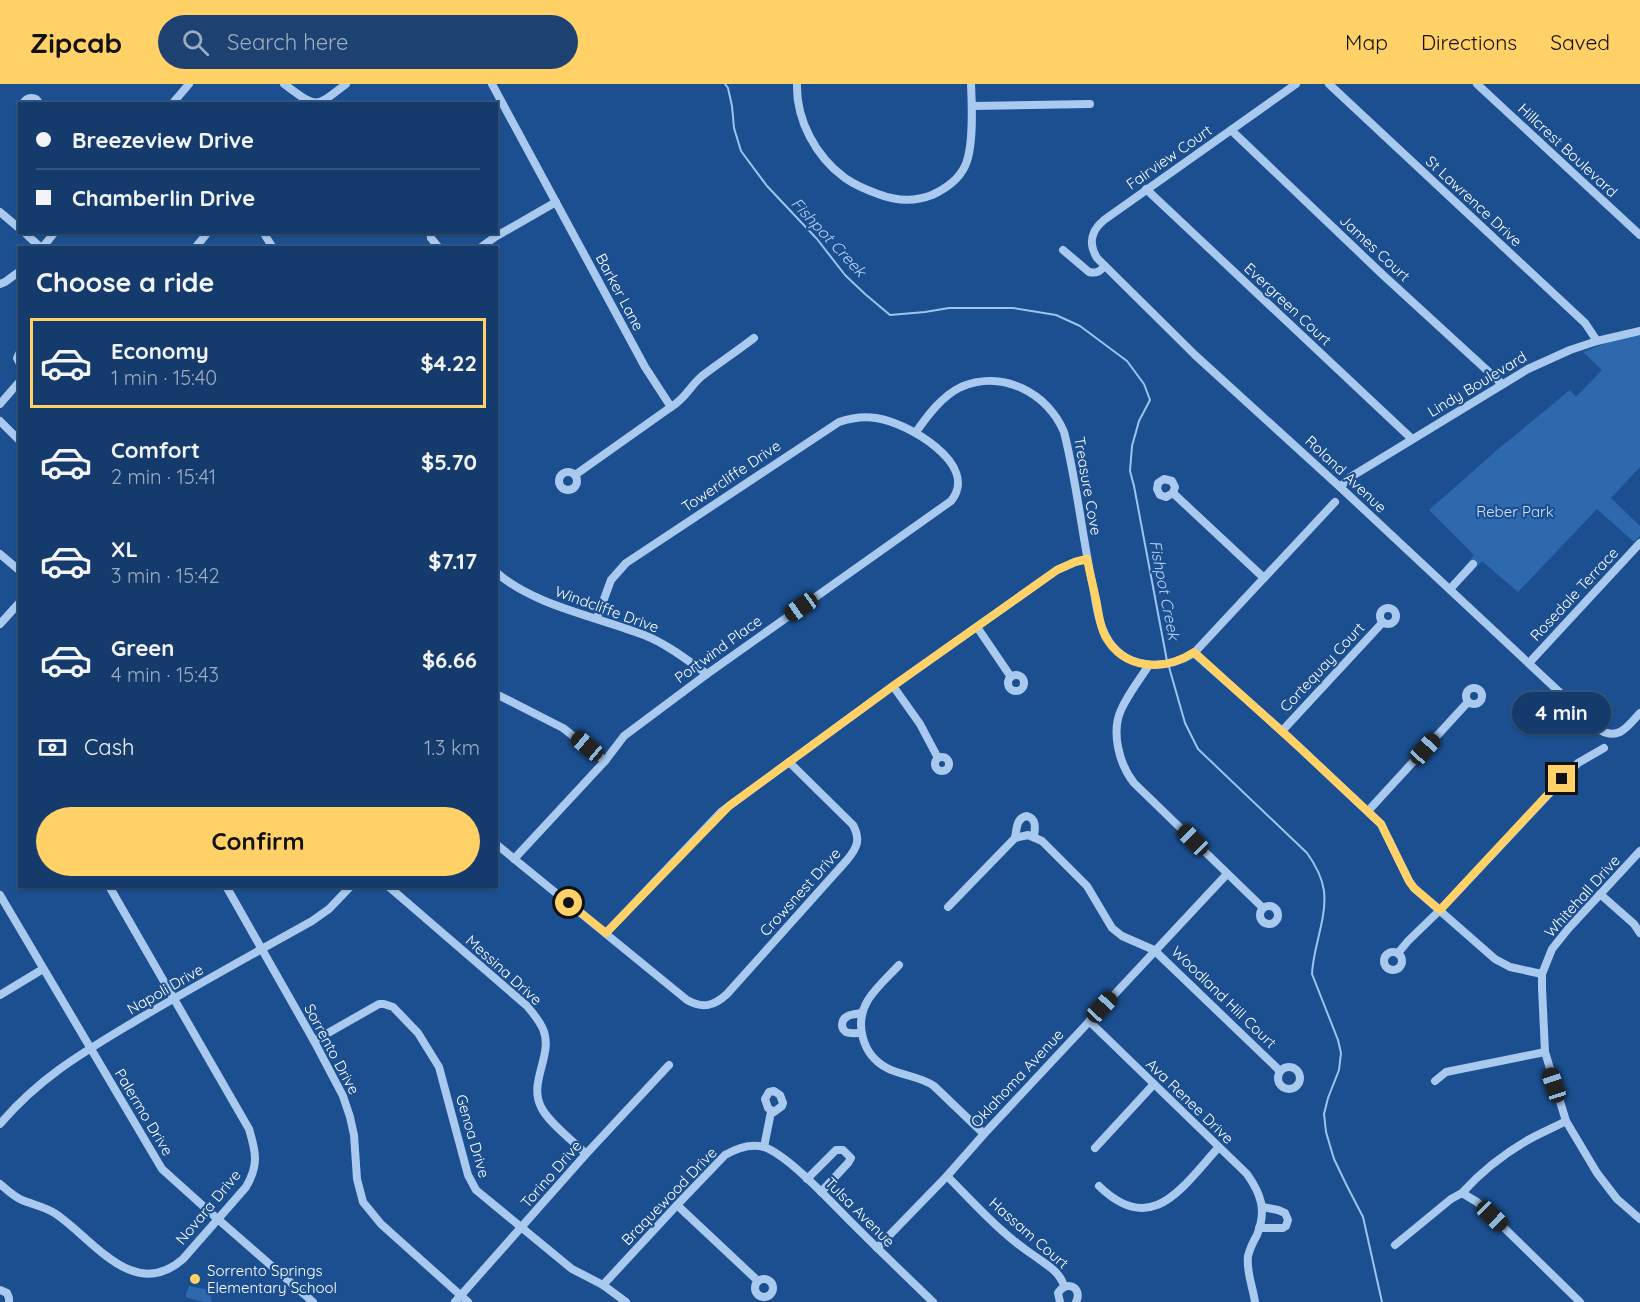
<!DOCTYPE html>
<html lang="en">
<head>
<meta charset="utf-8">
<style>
  :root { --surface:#143b6b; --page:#1d4271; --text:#f1f3f6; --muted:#9dadc1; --line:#33557e; --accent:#ffd166 }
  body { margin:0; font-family:Quicksand,sans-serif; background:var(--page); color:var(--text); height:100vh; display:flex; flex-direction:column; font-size:22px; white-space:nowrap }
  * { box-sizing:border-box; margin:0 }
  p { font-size:20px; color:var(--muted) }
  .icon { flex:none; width:33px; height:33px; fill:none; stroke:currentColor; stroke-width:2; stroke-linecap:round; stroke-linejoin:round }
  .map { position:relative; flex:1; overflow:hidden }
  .panel { position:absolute; left:18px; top:162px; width:480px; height:642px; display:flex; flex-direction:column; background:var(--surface); border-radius:0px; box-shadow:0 2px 4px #0004,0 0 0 2px var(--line) }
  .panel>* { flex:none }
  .top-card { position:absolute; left:18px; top:18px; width:480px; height:132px; border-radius:0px; box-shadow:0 2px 4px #0004,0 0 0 2px var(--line); display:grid; align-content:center; height:132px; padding:0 18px; background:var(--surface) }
  .end { position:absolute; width:27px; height:27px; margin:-14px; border:8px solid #ffd166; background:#111; box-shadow:0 0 0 3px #111 }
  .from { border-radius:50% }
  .bubble { position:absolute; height:42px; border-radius:21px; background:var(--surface); box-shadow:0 2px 4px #0004,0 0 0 2px var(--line); font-size:20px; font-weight:700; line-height:42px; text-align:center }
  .car { position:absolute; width:18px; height:36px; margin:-18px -9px; border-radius:8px; box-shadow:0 0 4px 2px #0007; background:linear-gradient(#222 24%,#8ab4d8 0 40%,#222 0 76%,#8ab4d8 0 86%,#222 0) }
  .top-card b { display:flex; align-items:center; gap:21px; height:57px; font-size:22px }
  .top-card b+b { border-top:2px solid var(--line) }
  .top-card i { width:15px; height:15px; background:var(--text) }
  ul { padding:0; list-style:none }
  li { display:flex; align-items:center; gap:18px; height:90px; margin:0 12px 9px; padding:0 6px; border:3px solid transparent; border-radius:0px }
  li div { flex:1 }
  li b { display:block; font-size:22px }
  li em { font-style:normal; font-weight:700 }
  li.current { border-color:var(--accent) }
  li>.icon { width:54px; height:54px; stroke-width:1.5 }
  h2 { padding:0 18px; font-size:27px; line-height:72px }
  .pay { display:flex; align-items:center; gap:15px; height:66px; padding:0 18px; font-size:22px }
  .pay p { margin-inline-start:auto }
  .cta { display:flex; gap:12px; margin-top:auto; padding:12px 18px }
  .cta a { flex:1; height:69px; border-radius:36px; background:var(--accent); color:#111; font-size:24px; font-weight:700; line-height:69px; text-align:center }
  header { display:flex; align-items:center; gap:36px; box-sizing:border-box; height:84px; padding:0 30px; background:var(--accent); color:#111 }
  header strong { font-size:28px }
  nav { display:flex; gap:33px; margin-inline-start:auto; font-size:21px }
  .search { width:420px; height:54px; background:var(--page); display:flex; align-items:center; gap:15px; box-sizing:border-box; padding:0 21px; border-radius:33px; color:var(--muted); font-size:22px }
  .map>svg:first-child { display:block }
</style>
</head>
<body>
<header>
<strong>Zipcab</strong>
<div class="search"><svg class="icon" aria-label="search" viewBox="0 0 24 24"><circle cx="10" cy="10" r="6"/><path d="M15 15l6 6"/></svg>Search here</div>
<nav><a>Map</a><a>Directions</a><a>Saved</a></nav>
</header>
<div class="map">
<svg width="1640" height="1218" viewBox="0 0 1640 1218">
  <rect width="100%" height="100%" fill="#1b4f8f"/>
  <!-- green -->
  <g fill="#2e69ad">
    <path d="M1640,246V383L1611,414L1640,442V452L1634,458L1597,425L1518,508L1482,477L1471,489L1464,483L1474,471L1429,426L1497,366L1570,306L1576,313L1602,286L1583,268Z"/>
    <path d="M189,1202L209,1206L212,1218H204L185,1213Z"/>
  </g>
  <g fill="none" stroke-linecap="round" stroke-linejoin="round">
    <!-- stream -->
    <g stroke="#9cc4f0" stroke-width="2">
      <path d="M725,0L728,4L732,22L734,44L741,67L767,102L817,155L845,191L865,210L890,231L925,228L949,224H1013L1056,231L1080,242L1127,277L1144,300L1150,316L1139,337L1132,362L1130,387L1134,402L1167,577"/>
      <path d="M1169,583L1185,639L1198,665L1307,769C1315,780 1322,793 1324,807C1327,835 1313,863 1312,890L1338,956L1341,969L1339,986L1328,1014L1324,1030L1326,1048L1334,1075L1346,1100L1363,1133L1382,1218"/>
    </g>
    <!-- minor -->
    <g stroke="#a9c9ee" stroke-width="8">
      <path d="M284,0C317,24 314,25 346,0"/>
      <path d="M492,0L645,283L671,323L575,391"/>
      <path d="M797,0C796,36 816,73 845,94C855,101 867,106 878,110C896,117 914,118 932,111C945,105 959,95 965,82C974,63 972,21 971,0"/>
      <path d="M1296,0L1104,136C1091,147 1088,159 1097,174L1195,271L1340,403L1600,646C1619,657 1628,642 1640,629"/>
      <path d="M1329,0L1585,239L1597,257"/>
      <path d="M1477,0L1640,151"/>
      <path d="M23,20C26,14 30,13 36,15L40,20"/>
      <path d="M172,20L189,0"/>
      <path d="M972,22L1090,20"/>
      <path d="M1231,46L1383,191L1502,300"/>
      <path d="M1146,105L1412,355"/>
      <path d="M0,128L20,145"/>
      <path d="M24,148L41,164"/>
      <path d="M263,148L273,164"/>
      <path d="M430,148L431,154L439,164"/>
      <path d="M42,164L55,148"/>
      <path d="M195,164L208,148"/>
      <path d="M480,164L495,153L556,118"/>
      <path d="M1063,166L1089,188C1097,190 1100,187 1105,182"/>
      <path d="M0,200L5,198L20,187"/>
      <path d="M20,268L17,274L20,280"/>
      <path d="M0,320L20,297"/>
      <path d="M671,323C686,314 690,302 702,292C719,279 737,267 754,254"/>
      <path d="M0,337L20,357"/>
      <path d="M916,348C928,331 942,312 961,303C1002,285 1048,309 1064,348C1077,399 1082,452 1093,503C1096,519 1098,538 1106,552C1124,586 1164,587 1194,569L1335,418"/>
      <circle cx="568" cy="397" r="9"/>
      <path d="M1340,403L1349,394L1528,285L1570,266L1597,257L1640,247"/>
      <path d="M1173,409L1166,413L1160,411L1157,405L1158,399L1164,395L1172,397L1175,403L1173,409L1264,494"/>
      <path d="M0,470L20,487"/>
      <path d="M496,488C532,521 598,533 644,551C667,560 687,576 707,590"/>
      <path d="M1450,505L1473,480"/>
      <circle cx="1388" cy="532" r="8"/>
      <path d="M0,540L20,518"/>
      <path d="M977,543L1011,593"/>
      <path d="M1194,569L1282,647L1381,740L1409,797L1414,804L1495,875L1510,883L1542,890"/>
      <path d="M1529,579L1640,459"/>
      <path d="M1149,581C1140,595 1128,610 1121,626C1111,648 1119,680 1134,699L1263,824"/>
      <circle cx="1016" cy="599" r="8"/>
      <path d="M893,602L920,640L938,674"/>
      <circle cx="1474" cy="612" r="8"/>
      <path d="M496,610L563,644L605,677"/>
      <path d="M1282,647L1383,538"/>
      <circle cx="942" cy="680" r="7"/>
      <path d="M1368,727L1468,618"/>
      <path d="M1015,754L1028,751L1042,757L1087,802L1112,844L1122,852L1154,866L1280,987"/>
      <path d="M1015,754C1017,744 1016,734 1027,732C1037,735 1035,744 1034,753"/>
      <path d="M496,760L687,916C703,925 714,922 727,910L847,776C857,764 861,756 853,741L789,678"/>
      <path d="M1640,767L1568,845L1552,865L1542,890V904L1545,968L1566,1037L1597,1089L1617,1115L1640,1135"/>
      <path d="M514,775L605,677L624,652L707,590L951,417C981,380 906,338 876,334C863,332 851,334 839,338L626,479L611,496L597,534"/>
      <path d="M226,802L314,957L343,1012L350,1033L354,1051L357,1095L363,1118L381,1140L468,1218"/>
      <path d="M388,802L527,922C533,929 539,936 543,945C554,971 528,997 541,1023C548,1038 573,1057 586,1070"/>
      <path d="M1600,810L1634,840L1640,849"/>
      <path d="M0,811L162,1085L212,1130L313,1218"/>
      <circle cx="1269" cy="831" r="9"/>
      <path d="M948,823L1015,754"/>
      <path d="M606,849L721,728L729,722L893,602L1057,486L1075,478L1087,475"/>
      <circle cx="1393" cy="877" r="9"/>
      <path d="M1398,869L1408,857L1440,826L1578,679L1604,664"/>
      <path d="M899,881C889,892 876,903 868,916C854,939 862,971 887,984C902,992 920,992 934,1002L984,1050"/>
      <path d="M0,911L43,885"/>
      <path d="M1089,937L1247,1090C1261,1110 1267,1126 1257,1151C1253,1158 1250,1164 1248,1172C1246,1188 1253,1203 1255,1218"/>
      <path d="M861,949C857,949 850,950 846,948C840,944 841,935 848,932C852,930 858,930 862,929"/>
      <path d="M314,957L379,920H384L393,923L418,949L439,983L468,1091L476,1106L572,1185L603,1201L626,1218"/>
      <circle cx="1289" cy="994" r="11"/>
      <path d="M1435,997L1446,988L1545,968"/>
      <path d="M774,1007L780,1011L783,1019L782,1022L774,1028L768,1024L765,1015L769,1008Z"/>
      <path d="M0,1040C41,992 84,968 137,936C195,902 253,870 312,837L329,825L351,802"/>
      <path d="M764,1063L771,1028"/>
      <path d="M1095,1064L1154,1000"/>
      <path d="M947,1092C975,1120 1002,1151 1036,1173C1047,1181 1060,1188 1064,1202"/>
      <path d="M807,1095L836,1066H843L851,1074L848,1079L821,1108"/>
      <path d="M0,1100C7,1106 14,1113 22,1116C34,1121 46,1123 56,1130C94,1156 134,1218 183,1175L246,1103C259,1081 256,1068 249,1045L109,802"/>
      <path d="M1099,1102C1152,1154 1182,1103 1218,1064"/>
      <path d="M1462,1109C1480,1089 1504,1070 1528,1056C1540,1049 1553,1044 1566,1037"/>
      <path d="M677,1121L758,1197"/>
      <path d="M1259,1144H1283L1286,1142L1288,1136L1285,1129L1278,1126L1263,1123"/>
      <path d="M1395,1161L1451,1115L1462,1109L1477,1118L1492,1132L1580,1218"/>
      <path d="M877,1164L947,1092L984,1050L1227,790"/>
      <circle cx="764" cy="1204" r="9"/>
      <path d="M603,1201L677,1121L725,1071C737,1064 750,1059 764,1063C788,1071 832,1119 851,1138C878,1165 905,1191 933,1218"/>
      <path d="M0,1206L7,1209L9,1214V1218"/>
      <path d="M455,1218L586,1070L669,981"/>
      <path d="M1060,1218L1058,1209C1067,1195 1083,1204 1076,1218"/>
    </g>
  </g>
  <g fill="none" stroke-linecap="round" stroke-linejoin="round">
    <!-- route -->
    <path stroke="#ffd166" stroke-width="8" d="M569,819L606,849L729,722L893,602L1057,486L1075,478L1087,475C1090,490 1094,505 1097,520C1099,531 1100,542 1105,552C1124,586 1164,588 1194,568L1299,663L1381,740L1409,797L1414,804L1440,826L1562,695"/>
  </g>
  <!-- markers -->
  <circle fill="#ffd166" stroke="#1b4f8f" stroke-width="2" cx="195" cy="1195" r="6"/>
  <g text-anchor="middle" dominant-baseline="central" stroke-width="4.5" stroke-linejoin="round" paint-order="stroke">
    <!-- street labels -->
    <g font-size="15" fill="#fff" stroke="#1b4f8f">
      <text transform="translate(1568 66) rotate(43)">Hillcrest Boulevard</text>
      <text transform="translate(1169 73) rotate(-35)">Fairview Court</text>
      <text transform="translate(1474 117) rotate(43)">St Lawrence Drive</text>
      <text transform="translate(1375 164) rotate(43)">James Court</text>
      <text transform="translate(620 208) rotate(62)">Barker Lane</text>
      <text transform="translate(1288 220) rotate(43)">Evergreen Court</text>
      <text transform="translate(1477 300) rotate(-31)">Lindy Boulevard</text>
      <text transform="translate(1346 390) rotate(43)">Roland Avenue</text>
      <text transform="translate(731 392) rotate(-34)">Towercliffe Drive</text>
      <text transform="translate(1088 402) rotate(80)">Treasure Cove</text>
      <text transform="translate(1574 510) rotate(-47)">Rosedale Terrace</text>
      <text transform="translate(607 525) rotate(20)">Windcliffe Drive</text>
      <text transform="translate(718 565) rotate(-36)">Portwind Place</text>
      <text transform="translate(1322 583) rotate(-47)">Cortequay Court</text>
      <text transform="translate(800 808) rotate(-48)">Crowsnest Drive</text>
      <text transform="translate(1582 812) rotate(-48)">Whitehall Drive</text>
      <text transform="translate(504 886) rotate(42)">Messina Drive</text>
      <text transform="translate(165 905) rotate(-30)">Napoli Drive</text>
      <text transform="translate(1224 913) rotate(44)">Woodland Hill Court</text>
      <text transform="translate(332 965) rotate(62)">Sorrento Drive</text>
      <text transform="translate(1017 994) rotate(-47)">Oklahoma Avenue</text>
      <text transform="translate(1190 1017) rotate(44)">Ava Renee Drive</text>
      <text transform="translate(144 1028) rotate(59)">Palermo Drive</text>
      <text transform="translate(473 1052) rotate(74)">Genoa Drive</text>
      <text transform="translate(551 1090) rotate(-49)">Torino Drive</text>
      <text transform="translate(669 1112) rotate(-46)">Braquewood Drive</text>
      <text transform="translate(208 1123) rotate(-50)">Novara Drive</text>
      <text transform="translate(860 1128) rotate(45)">Tulsa Avenue</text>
      <text transform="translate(1029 1149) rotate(41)">Hassam Court</text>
    </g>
    <!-- park labels -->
    <g font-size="15" fill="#cfe3fa" stroke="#1b4f8f">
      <text x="1515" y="427">Reber Park</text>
    </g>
    <!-- poi labels -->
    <g font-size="15" fill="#fff" stroke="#1b4f8f" text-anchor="start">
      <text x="207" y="1186">Sorrento Springs<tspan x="207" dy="17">Elementary School</tspan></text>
    </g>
    <!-- water labels -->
    <g font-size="16" font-style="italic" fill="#b5d3f5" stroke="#1b4f8f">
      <text transform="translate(829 153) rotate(47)">Fishpot Creek</text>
      <text transform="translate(1165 506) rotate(79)">Fishpot Creek</text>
    </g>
  </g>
</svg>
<i class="end from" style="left:569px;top:819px"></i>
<i class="end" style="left:1562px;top:695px"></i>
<div class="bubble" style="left:1512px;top:608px;width:99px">4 min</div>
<i class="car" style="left:801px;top:523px;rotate:235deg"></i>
<i class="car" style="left:587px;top:662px;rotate:310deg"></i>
<i class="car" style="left:1425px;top:665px;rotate:42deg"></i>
<i class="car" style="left:1193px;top:756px;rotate:315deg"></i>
<i class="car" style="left:1102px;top:923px;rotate:43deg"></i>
<i class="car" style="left:1554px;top:1001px;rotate:342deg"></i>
<i class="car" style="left:1492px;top:1132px;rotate:134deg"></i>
<div class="top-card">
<b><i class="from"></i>Breezeview Drive</b>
<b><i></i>Chamberlin Drive</b>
</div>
<section class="panel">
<h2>Choose a ride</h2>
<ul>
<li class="current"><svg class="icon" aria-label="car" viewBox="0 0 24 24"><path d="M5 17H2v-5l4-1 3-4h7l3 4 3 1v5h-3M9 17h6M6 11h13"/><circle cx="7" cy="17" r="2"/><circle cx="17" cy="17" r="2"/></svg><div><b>Economy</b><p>1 min · 15:40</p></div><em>$4.22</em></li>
<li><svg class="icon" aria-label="car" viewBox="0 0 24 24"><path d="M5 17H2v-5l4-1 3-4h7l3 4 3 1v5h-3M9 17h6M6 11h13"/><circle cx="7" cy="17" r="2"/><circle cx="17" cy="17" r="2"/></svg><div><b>Comfort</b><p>2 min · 15:41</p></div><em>$5.70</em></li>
<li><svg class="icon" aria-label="car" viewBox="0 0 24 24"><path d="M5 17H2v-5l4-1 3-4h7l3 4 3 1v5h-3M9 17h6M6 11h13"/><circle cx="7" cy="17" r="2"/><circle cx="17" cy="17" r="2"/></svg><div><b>XL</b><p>3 min · 15:42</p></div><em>$7.17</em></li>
<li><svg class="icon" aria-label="car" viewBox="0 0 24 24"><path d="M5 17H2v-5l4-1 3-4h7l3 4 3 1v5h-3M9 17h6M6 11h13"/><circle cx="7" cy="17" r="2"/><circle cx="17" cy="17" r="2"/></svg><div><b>Green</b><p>4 min · 15:43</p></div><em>$6.66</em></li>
</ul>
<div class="pay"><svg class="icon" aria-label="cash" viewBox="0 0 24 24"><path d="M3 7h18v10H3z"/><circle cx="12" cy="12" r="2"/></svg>Cash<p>1.3 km</p></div>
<div class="cta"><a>Confirm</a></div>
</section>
</div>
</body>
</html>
